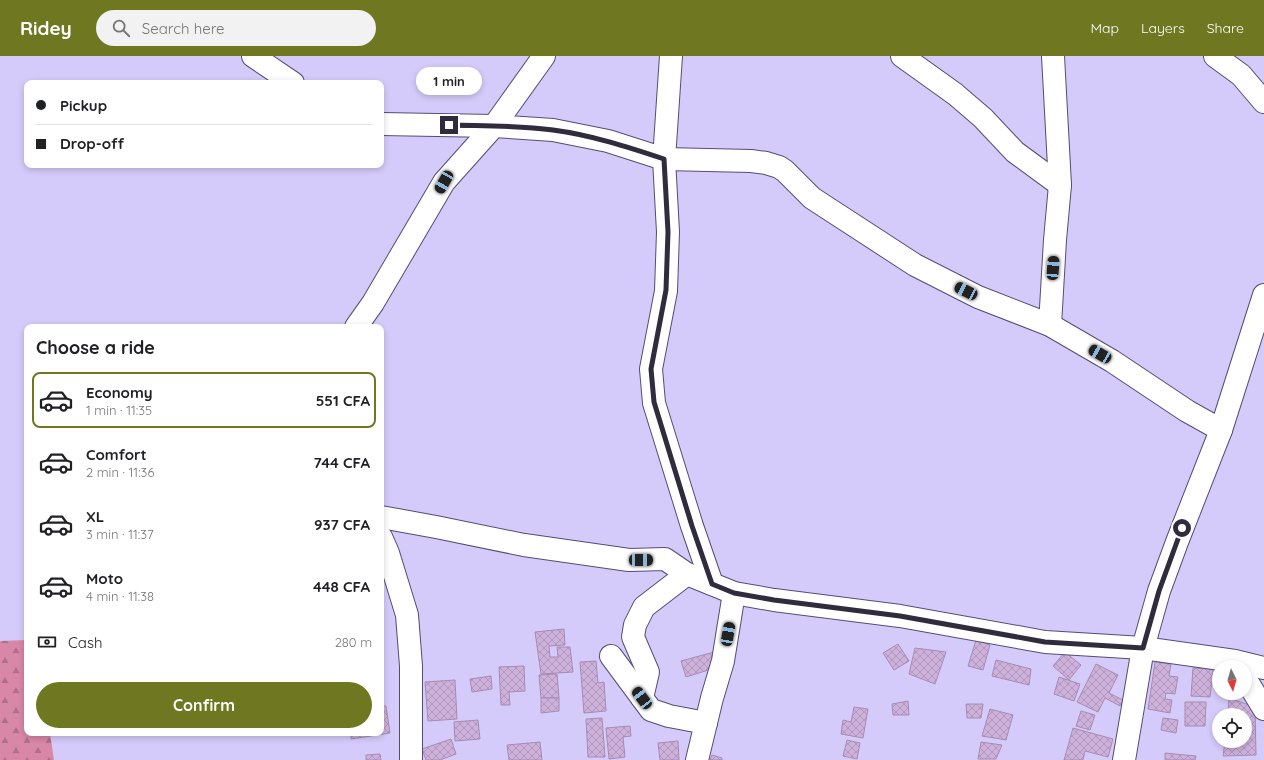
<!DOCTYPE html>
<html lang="en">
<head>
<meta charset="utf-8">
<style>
  :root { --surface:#fff; --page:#f2f2f2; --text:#202124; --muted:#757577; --line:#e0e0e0; --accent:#6f7721 }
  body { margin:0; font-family:Quicksand,sans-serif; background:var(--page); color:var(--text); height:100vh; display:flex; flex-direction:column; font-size:15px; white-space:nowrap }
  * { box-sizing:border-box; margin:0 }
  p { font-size:13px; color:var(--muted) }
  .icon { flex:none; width:22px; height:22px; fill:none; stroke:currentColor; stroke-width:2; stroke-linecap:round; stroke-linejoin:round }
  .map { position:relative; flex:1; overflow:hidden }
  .panel { position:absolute; left:24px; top:268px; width:360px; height:412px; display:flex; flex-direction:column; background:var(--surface); border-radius:8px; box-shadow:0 2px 6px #0003 }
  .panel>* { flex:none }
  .banner { position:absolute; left:24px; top:24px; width:360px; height:88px; border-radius:8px; box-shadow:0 2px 6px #0003; display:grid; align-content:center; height:88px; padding:0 12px; background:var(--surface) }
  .needle { width:26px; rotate:175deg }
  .controls { position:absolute; left:1212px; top:604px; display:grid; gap:8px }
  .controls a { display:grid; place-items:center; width:40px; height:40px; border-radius:50%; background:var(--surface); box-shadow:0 2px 6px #0003; font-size:20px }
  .end { position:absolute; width:18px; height:18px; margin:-9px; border:5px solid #302c3e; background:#fff; box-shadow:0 0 0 2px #fff }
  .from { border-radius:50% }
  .bubble { position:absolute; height:28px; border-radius:14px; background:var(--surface); box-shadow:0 2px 6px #0003; font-size:13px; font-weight:800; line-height:28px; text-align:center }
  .car { position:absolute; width:12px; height:24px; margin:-12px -6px; border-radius:5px; box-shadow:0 0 3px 1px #0007; background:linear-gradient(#222 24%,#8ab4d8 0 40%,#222 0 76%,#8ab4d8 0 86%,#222 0) }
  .banner b { display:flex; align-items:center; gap:14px; height:38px; font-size:15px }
  .banner b+b { border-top:1px solid var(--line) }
  .banner i { width:10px; height:10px; background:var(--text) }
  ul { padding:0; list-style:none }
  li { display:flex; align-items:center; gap:12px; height:56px; margin:0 8px 6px; padding:0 4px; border:2px solid transparent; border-radius:8px }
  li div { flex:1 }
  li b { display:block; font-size:15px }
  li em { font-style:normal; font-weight:800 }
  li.selected { border-color:var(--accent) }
  li>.icon { width:36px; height:36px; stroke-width:1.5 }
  h2 { padding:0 12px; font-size:18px; line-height:48px }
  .pay { display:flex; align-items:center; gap:10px; height:44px; padding:0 12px; font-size:15px }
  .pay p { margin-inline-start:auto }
  .primary-button { display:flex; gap:8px; margin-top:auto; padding:8px 12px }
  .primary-button a { flex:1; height:46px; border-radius:24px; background:var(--accent); color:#fff; font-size:16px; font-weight:800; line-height:46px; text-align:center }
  header { display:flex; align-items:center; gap:24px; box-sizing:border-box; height:56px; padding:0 20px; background:var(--accent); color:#fff }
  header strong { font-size:19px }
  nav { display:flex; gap:22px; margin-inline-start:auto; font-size:14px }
  .search { width:280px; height:36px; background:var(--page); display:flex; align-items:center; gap:10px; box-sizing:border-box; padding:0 14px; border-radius:22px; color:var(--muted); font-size:15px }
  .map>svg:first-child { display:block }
</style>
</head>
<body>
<header>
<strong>Ridey</strong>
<div class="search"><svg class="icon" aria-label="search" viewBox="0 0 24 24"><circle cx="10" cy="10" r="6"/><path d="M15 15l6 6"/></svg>Search here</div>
<nav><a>Map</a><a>Layers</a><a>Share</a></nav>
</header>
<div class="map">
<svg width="1264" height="704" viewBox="0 0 1264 704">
  <defs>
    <pattern id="forest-firs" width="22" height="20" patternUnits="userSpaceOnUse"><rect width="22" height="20" fill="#d887a7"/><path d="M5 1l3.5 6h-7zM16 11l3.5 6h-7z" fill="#b06f89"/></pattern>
    <pattern id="building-cross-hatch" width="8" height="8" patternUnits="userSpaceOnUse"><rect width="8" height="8" fill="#cdb1db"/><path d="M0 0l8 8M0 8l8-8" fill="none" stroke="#b098bd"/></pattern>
  </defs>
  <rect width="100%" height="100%" fill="#d5cbfa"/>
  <!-- forest -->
  <path fill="url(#forest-firs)" d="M27,584V677H50L54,704H0V585Z"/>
  <!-- building -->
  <g fill="url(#building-cross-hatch)" stroke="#a68bb3">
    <path d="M564,573L565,589L549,590L550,601H558L557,591H570L573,616L541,618L535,576Z"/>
    <path d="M976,584L990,589L983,614L968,610Z"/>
    <path d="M898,588L909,605L894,614L883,597Z"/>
    <path d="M915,592L946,596L935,628L909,618Z"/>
    <path d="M714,596L718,611L686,621L681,605Z"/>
    <path d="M1065,596L1081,609L1069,624L1053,610Z"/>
    <path d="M996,604L1031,613L1029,629L992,620Z"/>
    <path d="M596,605L598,627L604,626L606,655L584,657L580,606Z"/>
    <path d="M1155,606L1171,608L1169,620L1178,621L1175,638L1166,637L1165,643L1172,644L1170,657L1148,653Z"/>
    <path d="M1096,608L1118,619L1109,637L1123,644L1120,650L1105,642L1098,656L1077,646Z"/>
    <path d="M524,610L525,635L509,636L510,649H501L499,611Z"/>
    <path d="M1193,612L1213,613L1210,641L1191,640Z"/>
    <path d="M557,618L559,642H541L539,619Z"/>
    <path d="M491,620L492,633L472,636L470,623Z"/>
    <path d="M1059,621L1080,628L1074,645L1054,638Z"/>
    <path d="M455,624L457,663L428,665L425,626Z"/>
    <path d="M541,642H559V655L541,657Z"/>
    <path d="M1229,642L1255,651L1256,699L1223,700L1225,685H1245V659H1228Z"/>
    <path d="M908,645L909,659H893L892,648Z"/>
    <path d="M1185,646H1206L1205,670H1185Z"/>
    <path d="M966,648H983L981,662H967Z"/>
    <path d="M381,650H386L390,677L351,683V677H381Z"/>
    <path d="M854,651L868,653L863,682L841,678L843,664L851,666Z"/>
    <path d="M990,653L1013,659L1006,684L982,680Z"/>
    <path d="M1081,655L1095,659L1090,674L1076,670Z"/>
    <path d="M602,662L605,701H588L586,663Z"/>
    <path d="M1163,662L1178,664L1176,677L1161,674Z"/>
    <path d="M478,664L480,683L455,685L454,666Z"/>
    <path d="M630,670L631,680L623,681L625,701L609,703L606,672Z"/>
    <path d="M1073,672L1113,683L1108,701L1085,695L1083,704H1064Z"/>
    <path d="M451,683L456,698L440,704H426L422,693Z"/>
    <path d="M847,684L860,687L857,703L843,700Z"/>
    <path d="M678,685L679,704H660L658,687Z"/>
    <path d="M540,686L542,704H509L507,689Z"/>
    <path d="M981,686L1002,689L996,703H978Z"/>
    <path d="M1165,697L1196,700L1195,704H1165Z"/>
    <path d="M380,698L381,704H366V699Z"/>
    <path d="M712,699L722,702V704H710Z"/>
  </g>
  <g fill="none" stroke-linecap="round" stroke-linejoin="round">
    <!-- street casing -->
    <g stroke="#554c74" stroke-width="24">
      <g id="street">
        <path d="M253,0L293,27"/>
        <path d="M671,0L664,103L668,176L666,235L651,313L654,347L692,470L712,528"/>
        <path d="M902,0L955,38L983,62L1015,96L1060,129"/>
        <path d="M1215,0L1241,19L1264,46"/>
        <path d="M381,68L494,70L553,74L608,85L664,103L751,105L766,107L779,111L785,115L812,142L915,209L978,241L1050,269L1112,305L1187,355L1221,374"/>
        <path d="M1050,269L1055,184L1060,129L1053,0"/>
        <path d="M356,271L373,247L444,126L494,70L544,0"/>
        <path d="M381,461L436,471L524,489L629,504L665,503L687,518L734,537L774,544L900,560L1045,586L1143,592L1235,605L1264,612"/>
        <path d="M381,481L388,497L407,559L411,610V704"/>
        <path d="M611,600L651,654L669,660L706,667"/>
        <path d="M1245,622L1264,653"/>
        <path d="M642,642L648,616L633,581L635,569L644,551L687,518"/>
        <path d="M697,704L712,642L723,605L734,537"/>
        <path d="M1124,704L1143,592L1159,535L1177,486L1221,374L1264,239"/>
      </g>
    </g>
    <!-- street -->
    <use href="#street" stroke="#fff" stroke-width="22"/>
  </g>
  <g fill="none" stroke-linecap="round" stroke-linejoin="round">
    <!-- route -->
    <path stroke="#302c3e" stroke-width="5" d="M449,69C484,70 518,69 553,74C591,79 628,91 664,103L668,176L666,234L651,313L654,346L692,470L712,528L734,537L774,544L900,560L1045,586L1143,592L1159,535L1182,472"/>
  </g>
</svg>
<div class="controls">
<a><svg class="needle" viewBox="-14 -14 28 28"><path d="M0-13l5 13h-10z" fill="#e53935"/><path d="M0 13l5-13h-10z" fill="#757577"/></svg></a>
<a><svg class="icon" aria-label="locate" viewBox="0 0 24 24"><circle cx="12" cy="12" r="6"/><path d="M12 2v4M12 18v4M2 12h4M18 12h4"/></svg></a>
</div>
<i class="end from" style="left:1182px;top:472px"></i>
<i class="end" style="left:449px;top:69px"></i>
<div class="bubble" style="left:416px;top:11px;width:66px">1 min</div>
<i class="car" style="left:444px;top:126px;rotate:210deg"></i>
<i class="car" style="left:1053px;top:212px;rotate:4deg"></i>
<i class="car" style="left:966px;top:235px;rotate:297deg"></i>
<i class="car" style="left:1100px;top:298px;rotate:300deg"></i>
<i class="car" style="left:641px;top:504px;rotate:90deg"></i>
<i class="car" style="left:728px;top:578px;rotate:10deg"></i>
<i class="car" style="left:642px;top:642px;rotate:323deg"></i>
<div class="banner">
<b><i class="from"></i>Pickup</b>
<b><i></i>Drop-off</b>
</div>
<section class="panel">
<h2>Choose a ride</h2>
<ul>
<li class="selected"><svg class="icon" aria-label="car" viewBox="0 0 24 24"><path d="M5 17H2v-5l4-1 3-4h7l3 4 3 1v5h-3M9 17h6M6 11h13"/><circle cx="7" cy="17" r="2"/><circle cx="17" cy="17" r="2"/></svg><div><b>Economy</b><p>1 min · 11:35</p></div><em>551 CFA</em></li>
<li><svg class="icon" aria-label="car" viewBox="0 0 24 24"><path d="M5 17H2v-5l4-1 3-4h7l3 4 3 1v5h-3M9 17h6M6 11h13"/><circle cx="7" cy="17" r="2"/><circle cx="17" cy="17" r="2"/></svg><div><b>Comfort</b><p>2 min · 11:36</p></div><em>744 CFA</em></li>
<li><svg class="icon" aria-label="car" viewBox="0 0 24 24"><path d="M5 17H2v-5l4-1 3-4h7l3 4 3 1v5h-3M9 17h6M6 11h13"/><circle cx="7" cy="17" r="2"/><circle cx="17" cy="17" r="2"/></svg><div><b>XL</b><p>3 min · 11:37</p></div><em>937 CFA</em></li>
<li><svg class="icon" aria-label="car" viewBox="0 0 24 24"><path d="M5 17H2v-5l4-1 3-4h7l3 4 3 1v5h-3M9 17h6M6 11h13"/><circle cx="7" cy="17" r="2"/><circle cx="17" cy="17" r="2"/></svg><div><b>Moto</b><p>4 min · 11:38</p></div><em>448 CFA</em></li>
</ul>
<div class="pay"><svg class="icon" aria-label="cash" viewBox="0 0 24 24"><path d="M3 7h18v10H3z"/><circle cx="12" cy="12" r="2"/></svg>Cash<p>280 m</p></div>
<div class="primary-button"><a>Confirm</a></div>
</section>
</div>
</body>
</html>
